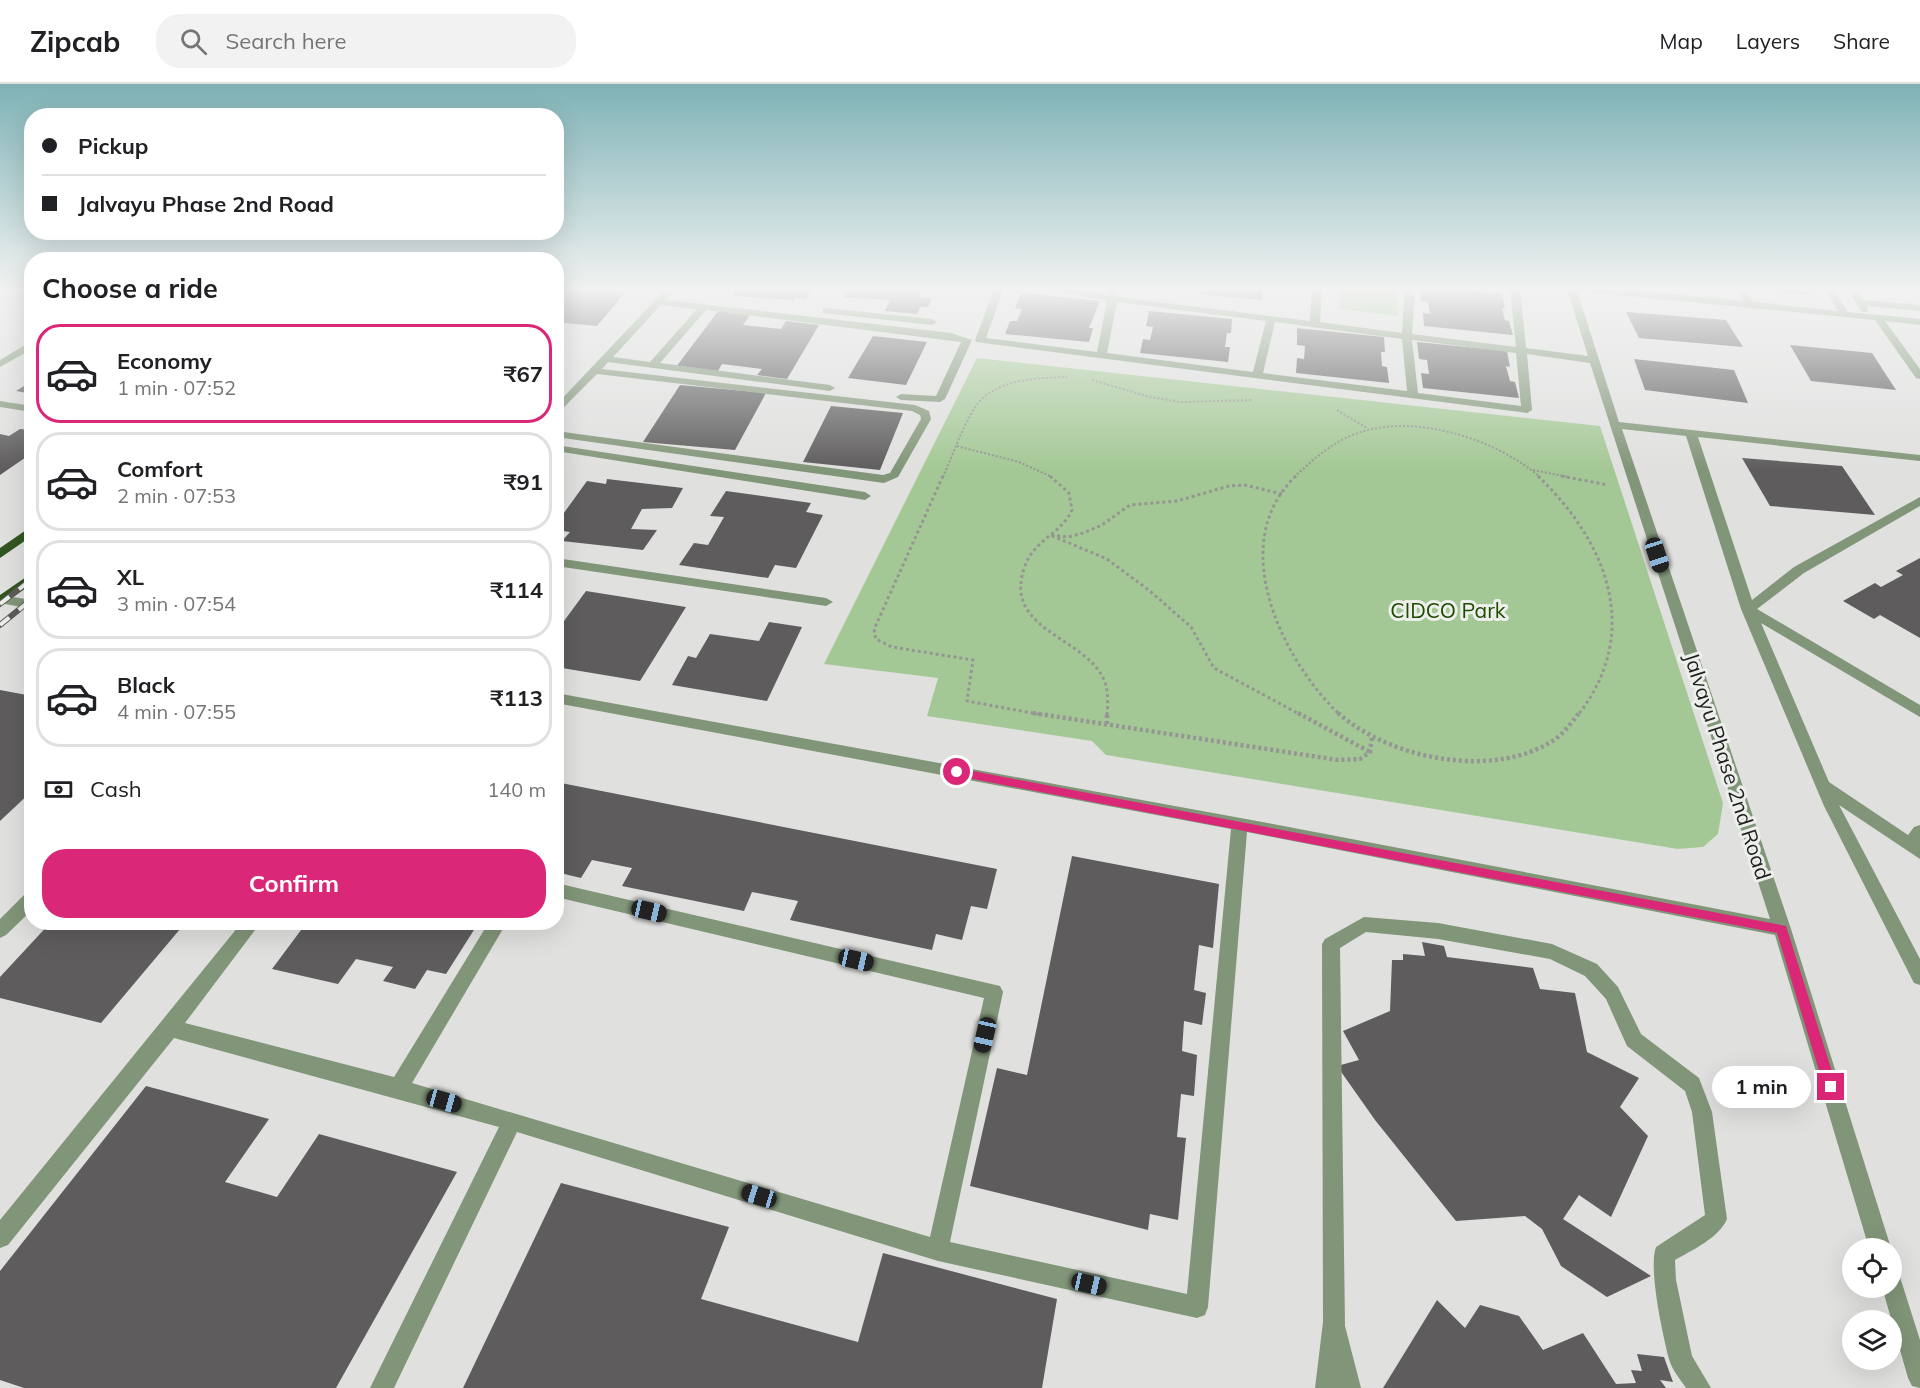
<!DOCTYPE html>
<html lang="en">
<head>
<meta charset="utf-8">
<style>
  :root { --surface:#fff; --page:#f2f2f2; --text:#202124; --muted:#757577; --line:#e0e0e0; --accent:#db2777 }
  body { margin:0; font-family:Mulish,sans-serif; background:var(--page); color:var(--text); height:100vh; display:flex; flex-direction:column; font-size:22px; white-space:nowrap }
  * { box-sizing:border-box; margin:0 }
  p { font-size:20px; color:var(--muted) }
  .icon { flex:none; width:33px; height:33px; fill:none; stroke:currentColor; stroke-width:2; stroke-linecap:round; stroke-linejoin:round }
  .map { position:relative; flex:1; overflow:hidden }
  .drawer { position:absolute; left:24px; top:168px; width:540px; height:678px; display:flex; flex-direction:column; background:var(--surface); border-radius:24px; box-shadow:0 6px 24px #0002 }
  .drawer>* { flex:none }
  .top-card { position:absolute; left:24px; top:24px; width:540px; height:132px; border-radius:24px; box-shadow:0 6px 24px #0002; display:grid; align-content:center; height:132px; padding:0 18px; background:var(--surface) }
  .tools { position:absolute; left:1842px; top:1154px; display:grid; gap:12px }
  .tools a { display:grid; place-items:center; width:60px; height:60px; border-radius:50%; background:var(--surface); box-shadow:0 6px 24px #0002; font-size:30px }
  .end { position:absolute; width:27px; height:27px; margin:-14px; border:8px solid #db2777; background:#fff; box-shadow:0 0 0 3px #fff }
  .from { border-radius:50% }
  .bubble { position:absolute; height:42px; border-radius:21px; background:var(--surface); box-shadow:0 6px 24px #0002; font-size:20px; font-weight:700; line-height:42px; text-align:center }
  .car { position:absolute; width:18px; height:36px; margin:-18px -9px; border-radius:8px; box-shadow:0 0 4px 2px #0007; background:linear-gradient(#222 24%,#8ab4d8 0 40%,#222 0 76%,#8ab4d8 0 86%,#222 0) }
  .top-card b { display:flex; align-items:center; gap:21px; height:57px; font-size:22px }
  .top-card b+b { border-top:2px solid var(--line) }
  .top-card i { width:15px; height:15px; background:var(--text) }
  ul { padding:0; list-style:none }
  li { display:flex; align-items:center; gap:18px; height:99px; margin:0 12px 9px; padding:0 6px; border:3px solid var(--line); border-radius:24px }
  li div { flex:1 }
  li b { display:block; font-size:22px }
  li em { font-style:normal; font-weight:700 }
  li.on { border-color:var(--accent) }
  li>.icon { width:54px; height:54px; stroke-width:1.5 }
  h2 { padding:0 18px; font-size:27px; line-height:72px }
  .pay { display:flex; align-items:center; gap:15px; height:66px; padding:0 18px; font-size:22px }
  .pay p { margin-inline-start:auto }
  .action { display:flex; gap:12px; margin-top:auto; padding:12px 18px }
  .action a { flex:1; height:69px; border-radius:24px; background:var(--accent); color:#fff; font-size:24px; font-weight:700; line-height:69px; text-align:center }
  header { display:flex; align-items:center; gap:36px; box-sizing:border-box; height:84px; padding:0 30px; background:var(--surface); border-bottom:2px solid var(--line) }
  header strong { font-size:28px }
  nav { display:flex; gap:33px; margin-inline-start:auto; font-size:21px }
  .search { width:420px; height:54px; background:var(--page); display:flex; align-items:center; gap:15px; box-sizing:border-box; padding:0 21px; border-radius:24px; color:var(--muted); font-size:22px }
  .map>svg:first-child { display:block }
</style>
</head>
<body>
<header>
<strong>Zipcab</strong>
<div class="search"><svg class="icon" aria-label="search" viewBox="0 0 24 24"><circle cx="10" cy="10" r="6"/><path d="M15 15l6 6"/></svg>Search here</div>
<nav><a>Map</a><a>Layers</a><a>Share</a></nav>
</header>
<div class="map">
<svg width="1920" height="1304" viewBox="0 0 1920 1304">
  <rect width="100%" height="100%" fill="#e0e1df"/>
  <!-- green -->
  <g fill="#a4c895">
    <path d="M1340,203L1396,204L1398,232L1339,225Z"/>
    <path d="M977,274L1600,342L1723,719L1718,750L1703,763L1678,765L1106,671L1092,657L927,632L938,594L824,580Z"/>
  </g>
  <!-- building -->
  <g fill="#5e5c5d">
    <path d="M556,203H572L625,209L597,242L556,238Z"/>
    <path d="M728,203H809L812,204L806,215L795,214L794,216L733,212L736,207H725Z"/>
    <path d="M848,203H922L919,213L932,214L928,223H920L917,230L885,227L890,216L843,213Z"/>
    <path d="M1201,203H1262V216L1199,210Z"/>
    <path d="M1419,203L1502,210L1505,224H1502L1505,236L1509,237L1513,251L1424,242L1423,229L1430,230L1428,218L1421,217Z"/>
    <path d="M1756,203H1814L1818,208L1808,207L1810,211L1757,206Z"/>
    <path d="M1021,209L1100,217L1089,244H1093L1089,258L1005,250L1010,237H1017L1022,225L1015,224Z"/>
    <path d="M719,226L751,229L743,241L781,245L786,237L819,241L787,295L757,291L762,285L722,280L718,287L676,283Z"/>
    <path d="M1149,227L1232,235L1231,249H1227L1225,263H1230L1228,278L1140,269L1143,255L1150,256L1153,243L1146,242Z"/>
    <path d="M1626,228L1726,236L1743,263L1639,254Z"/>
    <path d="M1297,244L1384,253L1385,268H1381L1382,282L1387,283L1389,299L1296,289L1297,274L1304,275L1305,262L1297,261Z"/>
    <path d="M873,252L927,258L906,301L848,294Z"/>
    <path d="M1417,258L1507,267L1510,283L1506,282L1510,297L1515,298L1519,314L1423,304L1421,289L1429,290L1427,276L1419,275Z"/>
    <path d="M1790,261L1872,269L1896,306L1811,297Z"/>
    <path d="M1634,275L1734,286L1748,319L1645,306Z"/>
    <path d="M32,297V310L16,307Z"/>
    <path d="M680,301L766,309L735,366L643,358Z"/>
    <path d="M831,322L903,329L880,386L803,378Z"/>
    <path d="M20,345L32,346V369L0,391V350L9,352Z"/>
    <path d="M1742,374L1842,382L1875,431L1770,422Z"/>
    <path d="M607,395L683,404L672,424L642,425L631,445L657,446L643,466L562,457L570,448L556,446V440L587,397L606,400Z"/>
    <path d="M726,407L811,419L806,428L823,431L796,484L775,481L768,494L679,481L694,459L708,461L724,433L710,432Z"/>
    <path d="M1920,474V554L1880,531L1874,535L1843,517L1875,499L1881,503L1903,491L1896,487Z"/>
    <path d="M586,507L686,523L640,597L556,583V548Z"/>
    <path d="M769,538L802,543L767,617L672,601L688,572L696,574L710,550L759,557Z"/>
    <path d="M0,606L32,612V707L0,737Z"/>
    <path d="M556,698L997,785L987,825L971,822L962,856L936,850L932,866L790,836L798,817L752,808L744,827L622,802L632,784L592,776L581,794L556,788Z"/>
    <path d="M1072,772L1219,800L1213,864L1199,861L1194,906L1206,909L1202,941L1184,937L1182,967L1197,971L1194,1012L1181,1010L1177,1053L1186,1054L1178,1136L1150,1130L1148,1146L970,1102L997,984L1027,991Z"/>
    <path d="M51,838H186L101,939L0,914V893Z"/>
    <path d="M307,838H479L446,890L427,886L415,905L383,897L393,883L356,875L338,900L272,885Z"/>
    <path d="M1422,858L1444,862L1447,873L1533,884L1540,905L1575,909L1587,968L1639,994L1620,1023L1648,1052L1611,1133L1579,1111L1563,1135L1651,1192L1607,1213L1561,1182L1542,1145L1525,1132L1456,1137L1375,1036L1337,982L1359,976L1343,947L1390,927L1392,876H1403V870L1425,872Z"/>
    <path d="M146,1002L269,1035L225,1098L277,1113L319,1050L457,1088L336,1304H24L0,1296V1187Z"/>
    <path d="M561,1099L729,1143L701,1215L858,1258L883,1169L1057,1215L1042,1304H463Z"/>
    <path d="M1437,1216L1465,1244L1480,1221L1519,1232L1543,1266L1583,1249L1616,1300L1636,1299L1631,1286L1642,1287L1637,1270L1664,1273L1673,1298L1660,1296L1666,1304H1383Z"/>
  </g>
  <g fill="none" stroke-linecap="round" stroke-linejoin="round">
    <!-- path-far2 -->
    <g stroke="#959694" stroke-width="2" stroke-dasharray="2 2" stroke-linecap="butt">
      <path d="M1092,296L1150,313L1181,318L1253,316"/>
      <path d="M1337,326L1367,344"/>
      <path d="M957,362L1019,378L1052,393"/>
      <path d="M1533,386L1568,393"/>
      <path d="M943,393C953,371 961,346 974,325C992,295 1036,294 1067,293"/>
      <path d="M1294,393C1313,376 1333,357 1358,349C1415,329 1496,355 1540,393"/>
    </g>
    <!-- path-far1 -->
    <g stroke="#959694" stroke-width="3" stroke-dasharray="3 3" stroke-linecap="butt">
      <path d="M943,392L876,541L874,548L876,555L892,563L973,576L967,617L1043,631"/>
      <path d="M1050,392L1069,409L1072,426C1062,449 1034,456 1025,482C1002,543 1078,552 1101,590C1109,603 1108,616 1107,631"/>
      <path d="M1296,392C1225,459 1282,576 1340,631"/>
      <path d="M1538,392C1607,458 1643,548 1578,631"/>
      <path d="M1561,392L1608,401"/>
      <path d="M1282,410L1245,401L1229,402L1177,417L1130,421L1102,441L1083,449L1068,453L1050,451L1107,475L1150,507L1191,543L1214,584L1301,631"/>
    </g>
    <!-- path -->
    <g stroke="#959694" stroke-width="4.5" stroke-dasharray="3 3" stroke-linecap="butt">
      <path d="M1033,629L1338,676L1360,675L1370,668L1372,653"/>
      <path d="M1298,629L1370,668"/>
      <path d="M1338,629C1390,675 1493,696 1554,656C1564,649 1572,638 1579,629"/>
      <path d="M1107,640V629"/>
    </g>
    <!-- minor -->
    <g fill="#819578" fill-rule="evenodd">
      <path d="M632,203H677L666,216L951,249L972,256L945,315L940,318L901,316L896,313L901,310L936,312L961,258L706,226L660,279L830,301L835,304L830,307L608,278L602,285L915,321L929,327L931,335L898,393L884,399L556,353V347L883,391L890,389L921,335L920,331L912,327L597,290L556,331V321L662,209ZM661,221L697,225L650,278L613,273Z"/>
      <path d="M995,203H1004L986,254L1097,268L1107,217L1036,203H1060L1109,211L1110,203H1120L1118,213L1310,237L1312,203H1322L1320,238L1402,249L1405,203H1415L1412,250L1516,263L1510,203H1520L1526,264L1588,272L1567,205L1565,203H1601L1743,217L1736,203H1745L1753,218L1838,227L1824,203H1833L1848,228L1920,235V241L1885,237L1920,285V295L1916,294L1875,236L1577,207L1619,338L1920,371V377L1698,353L1752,516L1794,483L1920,413V422L1804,489L1757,525L1920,621V633L1761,539L1829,698L1908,751L1914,743L1920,741V775L1839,721L1920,875V901L1914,899L1824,722L1741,525L1686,352L1622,345L1791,845L1891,1164H1869L1775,851L1247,748L1208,1223L1205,1231L1197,1234L938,1177L517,1048L394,1304H370L499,1043L174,954L8,1161L0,1164V1136L242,838H261L185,939L394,993L489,838H507L412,999L930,1153L984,914L556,813V799L1000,902L1003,908L950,1158L1187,1210L1231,745L556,619V609L1273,740L1770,835L1590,279L1527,270L1532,326L1527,329L976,258L975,256ZM1117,218L1266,237L1253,288L1107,269ZM1275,238L1402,255L1407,307L1263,289ZM1412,256L1516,269L1521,322L1418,309Z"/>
      <path d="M1845,203H1854L1863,216L1920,221V227L1867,222L1868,228H1862Z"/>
      <path d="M826,224L932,235L937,238L932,241L823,229V225Z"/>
      <path d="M32,257V265L0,283V276Z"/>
      <path d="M0,317L32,322V328L0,323Z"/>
      <path d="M556,361L865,408L871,412L865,416L556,367Z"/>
      <path d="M556,474L826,514L833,518L826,522L556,482Z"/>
      <path d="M0,511L32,516V525L0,519Z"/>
      <path d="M32,807V826L6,851L0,854V835L26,809Z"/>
      <path d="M1364,833L1438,839L1552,860L1597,880L1618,903L1641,950L1699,994L1712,1028L1727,1135C1719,1154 1692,1166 1675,1176L1676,1196L1692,1272L1711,1304H1686C1680,1295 1672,1286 1669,1275C1663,1252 1648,1184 1656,1163L1705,1131L1692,1028L1685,1007L1627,962L1606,915L1585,892L1550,875L1438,855L1366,848L1340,864L1345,1242L1361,1304H1315L1323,1238L1322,860L1325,855Z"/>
      <path d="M1892,1190L1900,1193L1920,1256V1304L1912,1302L1908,1294L1882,1203H1892Z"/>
    </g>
    <!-- major -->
    <g fill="#325621" fill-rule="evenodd">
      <path d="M32,442V452L0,474V464Z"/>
      <path d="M32,489V500L0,522V511Z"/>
    </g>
    <!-- rail casing -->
    <g stroke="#5b5c5a" stroke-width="6">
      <g id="rail">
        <path d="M0,520L32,495"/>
        <path d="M0,541L32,515"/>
      </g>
    </g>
    <!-- rail -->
    <use href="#rail" stroke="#edefec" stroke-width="4" stroke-dasharray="12" stroke-linecap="butt"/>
  </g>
  <!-- sky -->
  <linearGradient id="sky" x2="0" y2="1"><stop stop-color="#7eb2b6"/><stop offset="0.53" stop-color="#f1f2f1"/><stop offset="1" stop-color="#f1f2f1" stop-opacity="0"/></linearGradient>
  <rect width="1920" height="386" fill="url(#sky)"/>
  <!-- route -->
  <path fill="#db2777" d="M957,684L1786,842L1837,1003L1835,1008L1831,1009L1826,1008L1824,1003L1777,849L957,692L952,688Z"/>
  <g text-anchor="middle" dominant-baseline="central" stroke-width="6" stroke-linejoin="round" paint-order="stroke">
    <!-- park labels -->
    <g font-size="21" fill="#1f4b01" stroke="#edefec">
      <text x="1448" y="526">CIDCO Park</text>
    </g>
    <!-- street labels -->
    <g font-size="21" fill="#1e1f1e" stroke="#edefec">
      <text transform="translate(1728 682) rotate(72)">Jalvayu Phase 2nd Road</text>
    </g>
  </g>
</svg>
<div class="tools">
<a><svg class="icon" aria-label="locate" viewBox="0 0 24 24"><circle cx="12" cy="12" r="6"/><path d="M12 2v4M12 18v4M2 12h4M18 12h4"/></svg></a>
<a><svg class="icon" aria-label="layers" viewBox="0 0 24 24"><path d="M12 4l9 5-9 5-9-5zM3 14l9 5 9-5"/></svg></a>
</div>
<i class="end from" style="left:957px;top:688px"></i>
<i class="end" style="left:1831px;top:1003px"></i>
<div class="bubble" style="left:1712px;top:982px;width:99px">1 min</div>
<i class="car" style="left:1657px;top:471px;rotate:162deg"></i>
<i class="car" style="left:649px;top:827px;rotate:103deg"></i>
<i class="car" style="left:856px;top:876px;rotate:103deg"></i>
<i class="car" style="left:985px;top:951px;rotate:193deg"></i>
<i class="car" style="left:444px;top:1017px;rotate:106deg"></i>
<i class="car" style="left:759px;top:1112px;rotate:287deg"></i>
<i class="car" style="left:1089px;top:1200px;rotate:103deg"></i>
<div class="top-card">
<b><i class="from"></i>Pickup</b>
<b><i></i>Jalvayu Phase 2nd Road</b>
</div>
<section class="drawer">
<h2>Choose a ride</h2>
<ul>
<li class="on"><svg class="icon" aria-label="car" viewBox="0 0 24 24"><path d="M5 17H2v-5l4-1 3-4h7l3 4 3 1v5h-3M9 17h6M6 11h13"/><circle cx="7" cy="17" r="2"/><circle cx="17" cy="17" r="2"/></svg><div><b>Economy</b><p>1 min · 07:52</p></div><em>₹67</em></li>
<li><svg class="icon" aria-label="car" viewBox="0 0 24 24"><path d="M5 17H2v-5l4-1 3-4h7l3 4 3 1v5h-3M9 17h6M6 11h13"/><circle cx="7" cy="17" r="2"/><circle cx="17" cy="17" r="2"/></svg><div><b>Comfort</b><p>2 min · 07:53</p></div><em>₹91</em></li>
<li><svg class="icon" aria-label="car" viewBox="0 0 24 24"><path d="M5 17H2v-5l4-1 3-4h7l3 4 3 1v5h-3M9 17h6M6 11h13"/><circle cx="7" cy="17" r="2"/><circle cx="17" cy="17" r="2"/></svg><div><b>XL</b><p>3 min · 07:54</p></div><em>₹114</em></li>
<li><svg class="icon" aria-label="car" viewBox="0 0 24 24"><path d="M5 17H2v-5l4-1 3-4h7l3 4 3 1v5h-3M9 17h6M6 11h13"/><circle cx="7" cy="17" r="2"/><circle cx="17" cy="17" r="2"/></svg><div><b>Black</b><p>4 min · 07:55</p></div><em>₹113</em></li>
</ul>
<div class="pay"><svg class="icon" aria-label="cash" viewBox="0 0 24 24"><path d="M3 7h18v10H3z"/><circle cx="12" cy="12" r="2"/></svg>Cash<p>140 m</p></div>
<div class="action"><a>Confirm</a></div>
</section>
</div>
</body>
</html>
